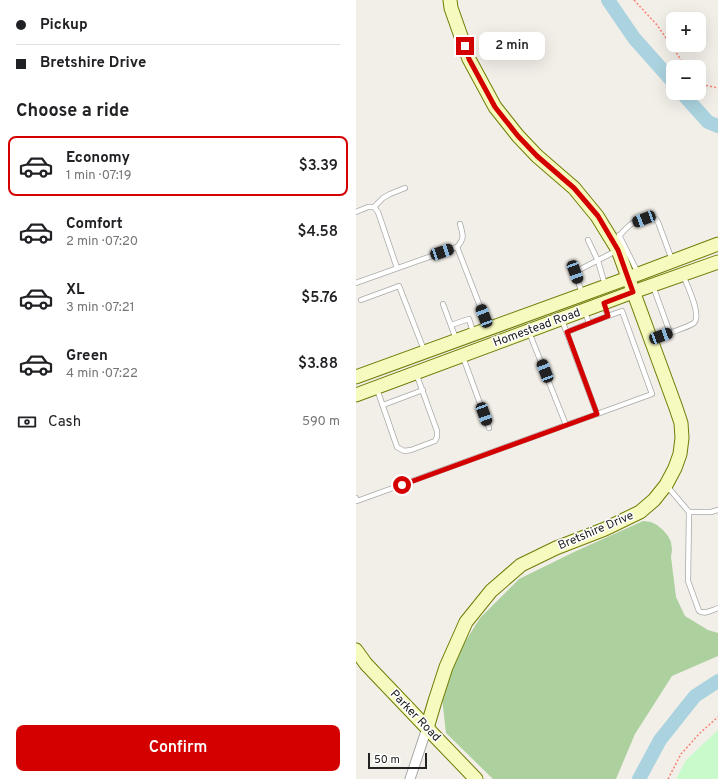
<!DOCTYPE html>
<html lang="en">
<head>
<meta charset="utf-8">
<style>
  :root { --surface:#fff; --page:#f2f2f2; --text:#202124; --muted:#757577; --line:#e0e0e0; --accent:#d40000 }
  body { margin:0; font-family:Overpass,sans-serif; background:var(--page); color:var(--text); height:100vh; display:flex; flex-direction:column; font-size:15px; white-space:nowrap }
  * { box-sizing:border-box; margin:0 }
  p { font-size:13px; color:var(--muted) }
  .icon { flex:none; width:22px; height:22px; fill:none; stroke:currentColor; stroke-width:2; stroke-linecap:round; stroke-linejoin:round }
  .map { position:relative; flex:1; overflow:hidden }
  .details { display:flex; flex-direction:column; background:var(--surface); width:356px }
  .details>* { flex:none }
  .banner { display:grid; align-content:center; height:88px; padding:0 16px; background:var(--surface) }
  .fabs { position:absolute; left:310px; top:12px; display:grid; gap:8px }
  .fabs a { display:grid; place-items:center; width:40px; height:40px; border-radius:8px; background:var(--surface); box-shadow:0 4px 16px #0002; font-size:20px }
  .scale { position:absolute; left:12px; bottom:10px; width:59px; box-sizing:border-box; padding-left:4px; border:2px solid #222; border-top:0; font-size:11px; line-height:14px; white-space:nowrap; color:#222; -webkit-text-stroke:3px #fff; paint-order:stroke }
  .end { position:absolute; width:18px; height:18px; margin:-9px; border:5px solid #d40000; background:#fff; box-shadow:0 0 0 2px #fff }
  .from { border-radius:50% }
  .bubble { position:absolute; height:28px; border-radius:8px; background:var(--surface); box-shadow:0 4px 16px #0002; font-size:13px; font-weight:600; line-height:28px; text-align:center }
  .car { position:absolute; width:12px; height:24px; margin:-12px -6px; border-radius:5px; box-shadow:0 0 3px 1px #0007; background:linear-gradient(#222 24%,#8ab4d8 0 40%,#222 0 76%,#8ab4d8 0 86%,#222 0) }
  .banner b { display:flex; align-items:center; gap:14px; height:38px; font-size:15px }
  .banner b+b { border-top:1px solid var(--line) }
  .banner i { width:10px; height:10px; background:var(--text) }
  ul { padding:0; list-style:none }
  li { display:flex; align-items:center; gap:12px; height:60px; margin:0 8px 6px; padding:0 8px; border:2px solid transparent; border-radius:8px }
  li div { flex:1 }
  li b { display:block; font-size:15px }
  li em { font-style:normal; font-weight:600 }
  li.on { border-color:var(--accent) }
  li>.icon { width:36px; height:36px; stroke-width:1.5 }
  h2 { padding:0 16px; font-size:18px; line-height:48px }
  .pay { display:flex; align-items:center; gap:10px; height:44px; padding:0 16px; font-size:15px }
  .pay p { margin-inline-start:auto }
  .primary-button { display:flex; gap:8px; margin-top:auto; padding:8px 16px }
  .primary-button a { flex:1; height:46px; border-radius:8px; background:var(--accent); color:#fff; font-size:16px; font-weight:600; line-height:46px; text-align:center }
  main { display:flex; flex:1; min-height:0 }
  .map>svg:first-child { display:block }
</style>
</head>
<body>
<main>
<section class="details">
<div class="banner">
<b><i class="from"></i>Pickup</b>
<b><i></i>Bretshire Drive</b>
</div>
<h2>Choose a ride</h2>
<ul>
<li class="on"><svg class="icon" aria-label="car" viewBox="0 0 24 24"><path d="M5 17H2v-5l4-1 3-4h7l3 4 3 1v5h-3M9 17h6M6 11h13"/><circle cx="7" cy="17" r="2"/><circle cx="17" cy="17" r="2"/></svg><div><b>Economy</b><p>1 min · 07:19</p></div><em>$3.39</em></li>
<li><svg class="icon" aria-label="car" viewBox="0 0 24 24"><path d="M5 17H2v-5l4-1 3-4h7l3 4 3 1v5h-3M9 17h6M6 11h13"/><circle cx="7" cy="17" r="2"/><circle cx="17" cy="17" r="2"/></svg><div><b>Comfort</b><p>2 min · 07:20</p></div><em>$4.58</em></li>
<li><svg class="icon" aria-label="car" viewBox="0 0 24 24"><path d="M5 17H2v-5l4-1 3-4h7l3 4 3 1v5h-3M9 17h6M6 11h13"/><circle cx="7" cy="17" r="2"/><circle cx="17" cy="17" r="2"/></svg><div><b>XL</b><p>3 min · 07:21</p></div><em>$5.76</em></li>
<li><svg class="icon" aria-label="car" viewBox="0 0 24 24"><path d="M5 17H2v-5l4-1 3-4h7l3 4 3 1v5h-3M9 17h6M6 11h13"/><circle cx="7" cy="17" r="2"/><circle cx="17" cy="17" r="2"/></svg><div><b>Green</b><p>4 min · 07:22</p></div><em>$3.88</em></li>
</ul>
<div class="pay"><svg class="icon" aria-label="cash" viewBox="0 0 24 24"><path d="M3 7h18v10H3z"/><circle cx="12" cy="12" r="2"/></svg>Cash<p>590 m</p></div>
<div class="primary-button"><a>Confirm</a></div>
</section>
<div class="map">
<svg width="362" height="779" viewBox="0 0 362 779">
  <rect width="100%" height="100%" fill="#f2efe9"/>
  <!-- forest -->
  <path fill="#add19e" d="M287,521L295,522L301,525L307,530L312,536L315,542L316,550L315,557L320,597L329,616L352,630L362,633V656L316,676L279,734L260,779H137L90,733L86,698L102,653L124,618L163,579L218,552Z"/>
  <!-- park -->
  <path fill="#c8facc" d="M362,730V779H320L330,760Z"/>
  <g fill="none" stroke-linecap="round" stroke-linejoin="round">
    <!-- river -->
    <g stroke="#aad3df" stroke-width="14">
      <path d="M252,0L278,38L317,82"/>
      <path d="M326,93L352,122L362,126"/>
      <path d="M283,779L304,740L339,696L362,681"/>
    </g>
    <!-- lane casing -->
    <g stroke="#a9a9a9" stroke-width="6">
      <g id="lane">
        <path d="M18,207L27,198L34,194L49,188"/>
        <path d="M0,212L12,207H18L22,212L41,268"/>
        <path d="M263,235L282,273"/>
        <path d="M232,240L242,261L249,285"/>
        <path d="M259,242C263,236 268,230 274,225C277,222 293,216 297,218C300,219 301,220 302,222L316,260"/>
        <path d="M101,247C109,238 107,235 104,224"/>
        <path d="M0,283L101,247L132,327"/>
        <path d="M226,293L219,272L260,251"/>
        <path d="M5,300L43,286L68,350"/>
        <path d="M87,304L100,339"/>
        <path d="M206,320L241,414L210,425"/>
        <path d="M233,323L252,316L248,305"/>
        <path d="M95,325L113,319L117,332"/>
        <path d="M211,332L233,323L229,312"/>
        <path d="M314,333C319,331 334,326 338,323C346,315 331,285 327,275"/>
        <path d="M296,339L314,333L297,286"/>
        <path d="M107,357L133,428"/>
        <path d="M21,389L41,447L48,451L55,450L79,441L81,437V431L60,373"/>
        <path d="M27,405L67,390"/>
        <path d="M241,414L296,394L266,311L252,316"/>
        <path d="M311,486L333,512L332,581L343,611C349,615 356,610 362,608"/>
        <path d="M0,498L1,501L210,425L173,332"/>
        <path d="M333,512H355L362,510"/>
      </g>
    </g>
    <!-- street casing -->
    <g stroke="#a9a9a9" stroke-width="11">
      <path id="street" d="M54,779L71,728"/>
    </g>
    <!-- secondary casing -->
    <g stroke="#707d05" stroke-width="15">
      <g id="secondary">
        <path d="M0,377L272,278L362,244"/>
        <path d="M0,395L277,292L362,262"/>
        <path d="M0,650L10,664L71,728L120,779"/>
        <path d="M71,728L79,701L90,667L110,622L135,591L165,565L200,548L249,529L284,512L298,500L310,485L319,468L324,454L326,438L325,423L320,408L262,250L241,216L218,188L181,156L162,136L139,107L113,59L95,8L94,0"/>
      </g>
    </g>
    <!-- path -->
    <g stroke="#fa8072" stroke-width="1.5" stroke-dasharray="2 2" stroke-linecap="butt">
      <path d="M278,0L301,25L330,67"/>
      <path d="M343,82L348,85L362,88"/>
      <path d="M312,779L325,754L344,733L362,717"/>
    </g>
    <!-- lane -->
    <use href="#lane" stroke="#fff" stroke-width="4.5"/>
    <!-- street -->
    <use href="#street" stroke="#fff" stroke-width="9"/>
    <!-- secondary -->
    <use href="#secondary" stroke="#f7fabf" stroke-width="13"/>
  </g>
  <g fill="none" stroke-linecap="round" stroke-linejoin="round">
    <!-- route -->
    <path stroke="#d40000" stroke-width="5" d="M46,485L241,414L211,332L252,316L248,303L277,292L262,250L242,216L218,188L181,156L162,136L139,107L113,59L109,46"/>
  </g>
  <g text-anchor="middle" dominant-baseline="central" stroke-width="3" stroke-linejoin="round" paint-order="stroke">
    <!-- street labels -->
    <g font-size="12" fill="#222" stroke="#fff">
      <text transform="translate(181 328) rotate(-20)">Homestead Road</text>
      <text transform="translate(240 531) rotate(-23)">Bretshire Drive</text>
      <text transform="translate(59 716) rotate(46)">Parker Road</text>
    </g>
  </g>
</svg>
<div class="fabs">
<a>+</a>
<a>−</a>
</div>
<div class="scale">50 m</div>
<i class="end from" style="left:46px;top:485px"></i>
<i class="end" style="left:109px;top:46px"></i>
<div class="bubble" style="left:123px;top:32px;width:66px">2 min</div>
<i class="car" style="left:288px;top:219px;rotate:249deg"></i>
<i class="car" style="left:86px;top:252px;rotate:71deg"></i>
<i class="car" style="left:219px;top:272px;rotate:160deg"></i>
<i class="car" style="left:128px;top:316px;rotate:339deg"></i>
<i class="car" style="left:305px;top:336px;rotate:70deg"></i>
<i class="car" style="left:189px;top:371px;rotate:339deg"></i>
<i class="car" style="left:128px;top:414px;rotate:160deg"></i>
</div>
</main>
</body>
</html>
